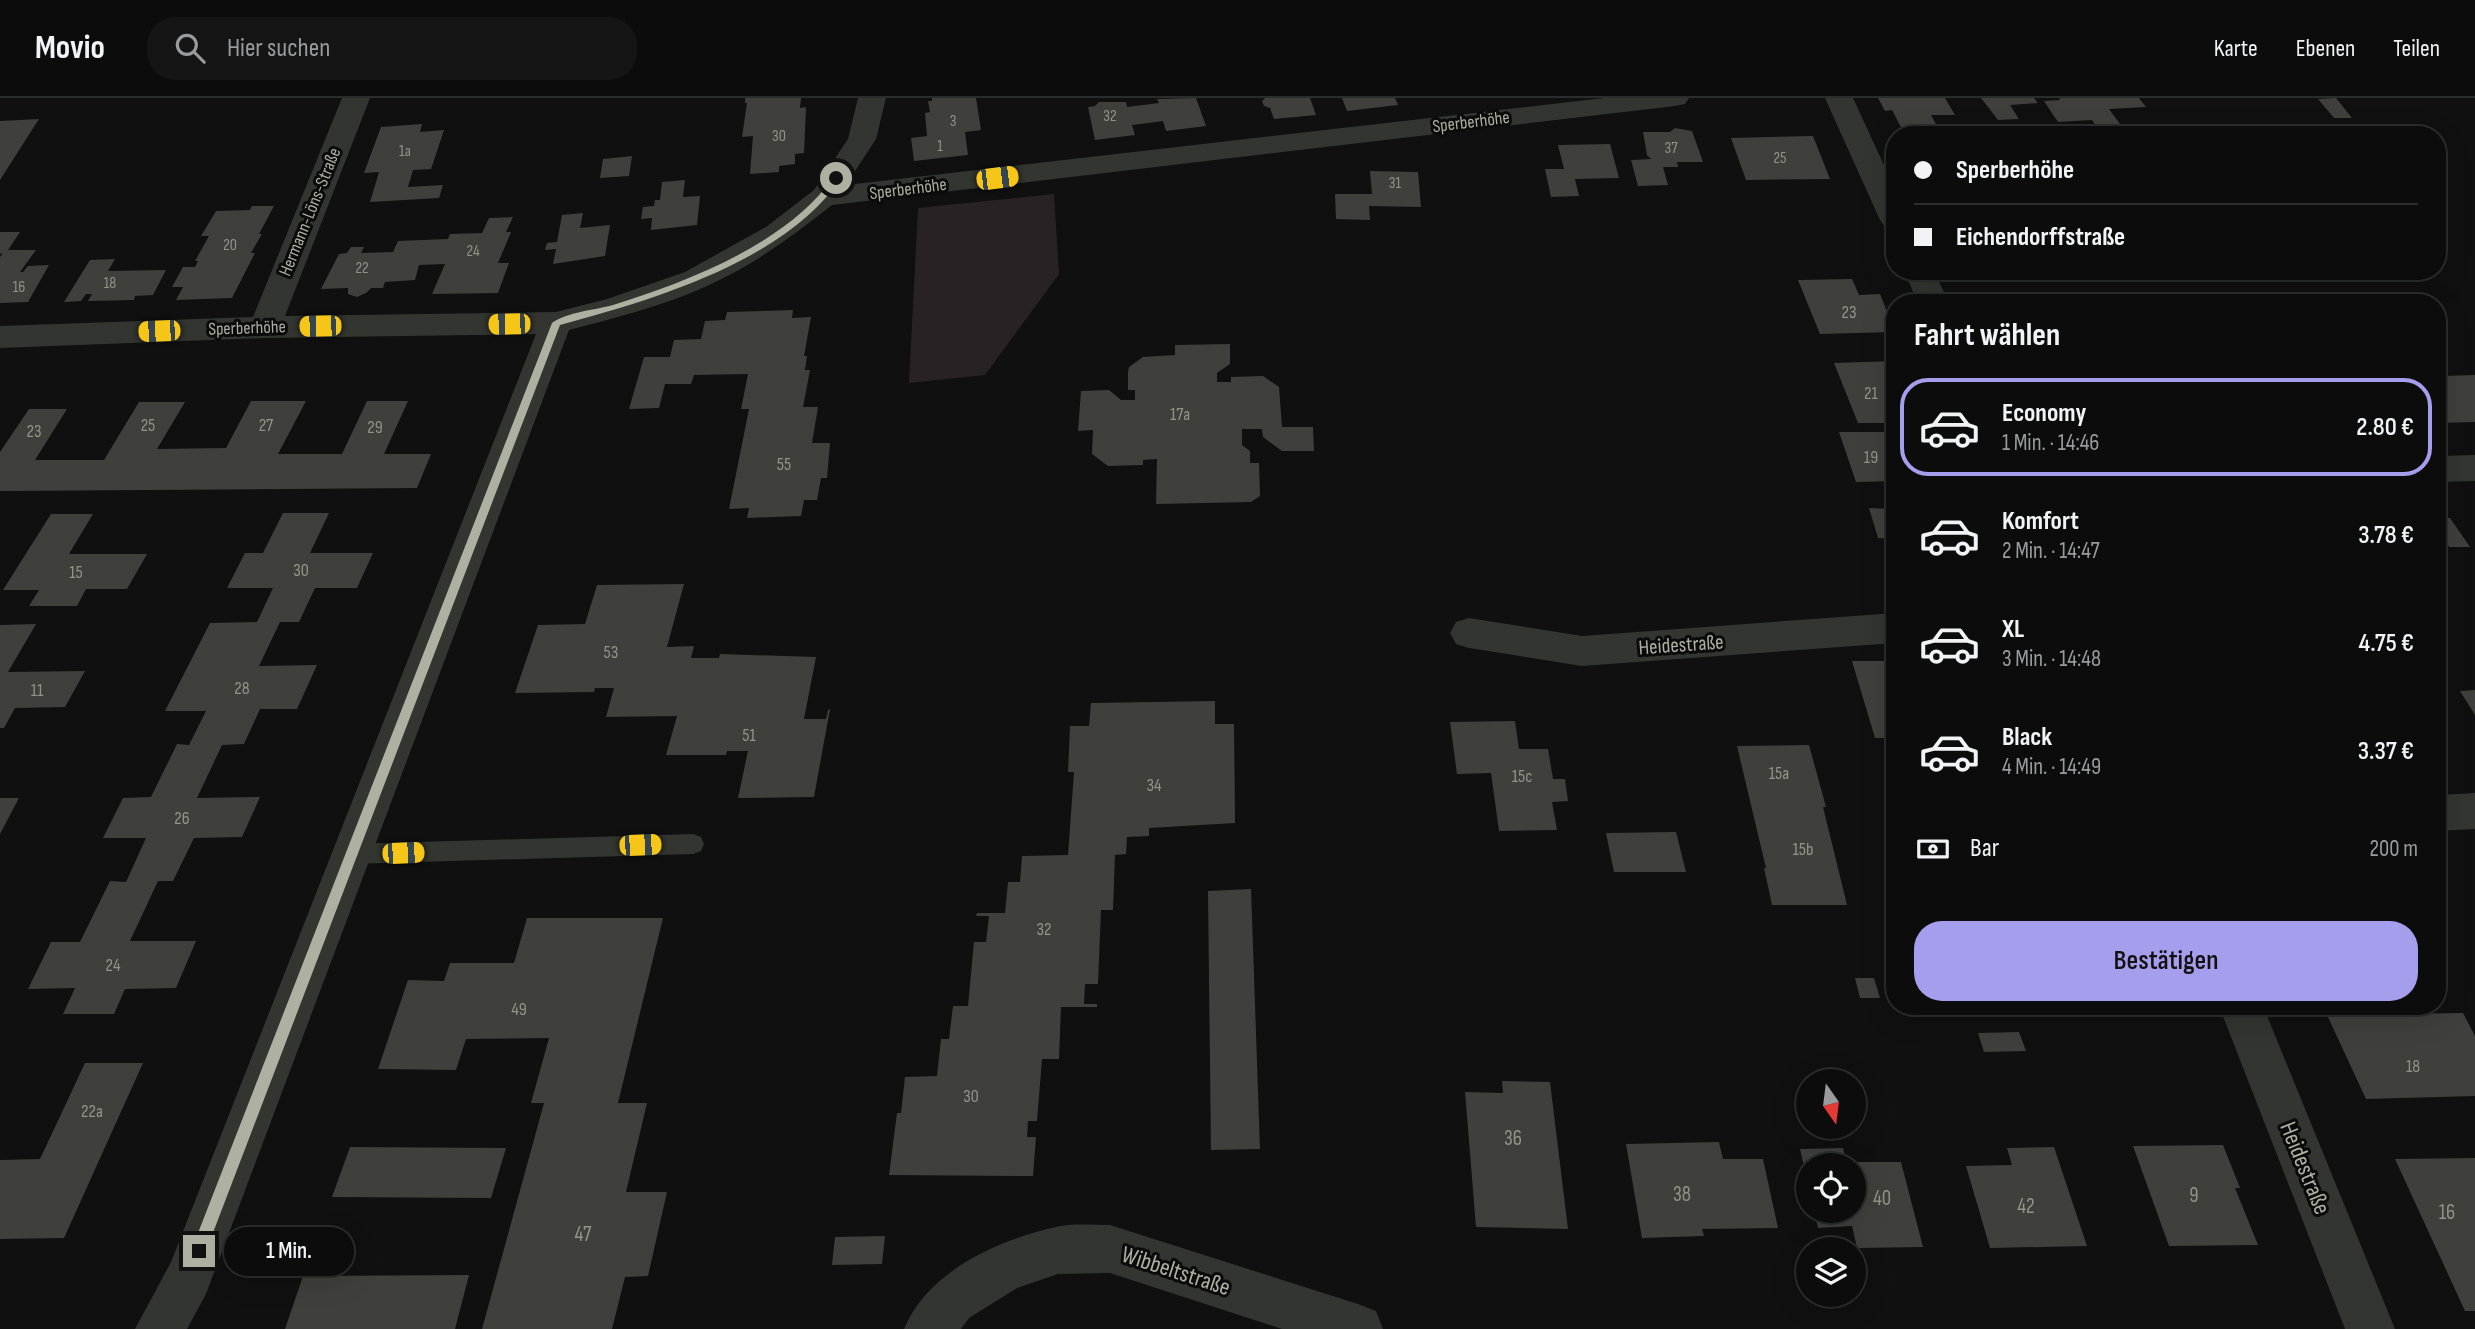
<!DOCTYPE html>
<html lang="de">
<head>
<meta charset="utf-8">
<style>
  :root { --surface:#0b0c0b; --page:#141514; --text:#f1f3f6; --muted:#9a9b9d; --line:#2b2c2c; --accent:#a59eed }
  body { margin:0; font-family:"Sofia Sans Condensed",sans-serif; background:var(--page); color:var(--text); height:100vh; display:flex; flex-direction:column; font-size:26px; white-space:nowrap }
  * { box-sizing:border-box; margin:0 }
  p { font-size:23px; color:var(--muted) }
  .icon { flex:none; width:38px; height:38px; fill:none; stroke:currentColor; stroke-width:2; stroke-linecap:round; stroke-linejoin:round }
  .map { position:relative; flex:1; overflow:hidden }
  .drawer { position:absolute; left:1886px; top:196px; width:560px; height:721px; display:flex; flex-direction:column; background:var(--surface); border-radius:28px; box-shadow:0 7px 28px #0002,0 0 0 2px var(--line) }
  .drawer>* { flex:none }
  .top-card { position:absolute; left:1886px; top:28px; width:560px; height:154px; border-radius:28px; box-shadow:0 7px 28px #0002,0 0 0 2px var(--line); display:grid; align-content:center; height:154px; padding:0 28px; background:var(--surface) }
  .needle { width:46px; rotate:166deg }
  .fabs { position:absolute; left:1796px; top:971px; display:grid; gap:14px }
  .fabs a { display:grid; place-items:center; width:70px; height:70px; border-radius:50%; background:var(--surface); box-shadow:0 7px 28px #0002,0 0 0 2px var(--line); font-size:35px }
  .end { position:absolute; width:32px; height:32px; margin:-16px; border:9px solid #aeb0a1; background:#111; box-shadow:0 0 0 4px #111 }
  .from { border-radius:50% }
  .bubble { position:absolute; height:49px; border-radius:24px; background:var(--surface); box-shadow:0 7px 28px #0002,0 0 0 2px var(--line); font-size:23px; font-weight:600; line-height:49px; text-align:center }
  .car { position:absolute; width:21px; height:42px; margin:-21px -10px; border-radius:9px; box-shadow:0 0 5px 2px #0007; background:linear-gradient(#f5c518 24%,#345 0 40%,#f5c518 0 76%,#345 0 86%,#f5c518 0) }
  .top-card b { display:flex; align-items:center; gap:24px; height:66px; font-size:26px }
  .top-card b+b { border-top:2px solid var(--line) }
  .top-card i { width:18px; height:18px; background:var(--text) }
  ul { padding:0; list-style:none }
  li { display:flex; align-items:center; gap:21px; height:98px; margin:0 14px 10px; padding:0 14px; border:4px solid transparent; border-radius:28px }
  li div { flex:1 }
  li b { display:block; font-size:26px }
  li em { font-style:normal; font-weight:600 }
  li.selected { border-color:var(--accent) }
  li>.icon { width:63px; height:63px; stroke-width:1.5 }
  h2 { padding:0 28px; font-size:32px; line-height:84px }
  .pay { display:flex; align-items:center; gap:18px; height:77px; padding:0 28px; font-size:26px }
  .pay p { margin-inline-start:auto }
  .button { display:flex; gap:14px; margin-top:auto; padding:14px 28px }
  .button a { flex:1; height:80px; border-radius:28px; background:var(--accent); color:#111; font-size:28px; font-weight:600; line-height:80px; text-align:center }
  header { display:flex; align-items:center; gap:42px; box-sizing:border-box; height:98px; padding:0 35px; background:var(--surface); border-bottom:2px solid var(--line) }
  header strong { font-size:33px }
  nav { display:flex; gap:38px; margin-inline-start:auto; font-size:24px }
  .search { width:490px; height:63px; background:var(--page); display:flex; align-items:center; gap:18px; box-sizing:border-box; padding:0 24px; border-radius:28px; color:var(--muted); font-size:26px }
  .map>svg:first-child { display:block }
</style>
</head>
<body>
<header>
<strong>Movio</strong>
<div class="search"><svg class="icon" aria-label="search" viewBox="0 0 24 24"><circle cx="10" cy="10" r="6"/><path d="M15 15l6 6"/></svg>Hier suchen</div>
<nav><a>Karte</a><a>Ebenen</a><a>Teilen</a></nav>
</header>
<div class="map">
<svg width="2475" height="1231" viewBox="0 0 2475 1231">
  <rect width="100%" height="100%" fill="#0f100f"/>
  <!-- green -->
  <path fill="#292225" d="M1054,96L1059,176L985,277L909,285L918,110Z"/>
  <!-- building -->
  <g fill="#3f403b">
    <path d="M745,0H801L800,10L806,9L804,55L795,56V66L779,68V74L750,76L753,38L742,39L747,5H745Z"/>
    <path d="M932,0H976L981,32L965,34L968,57L914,63L911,40L927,38L925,15L930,14L928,3H932Z"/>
    <path d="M1196,0L1206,28L1166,33L1163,23L1148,25L1132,27L1135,37L1095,42L1088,9L1095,8L1099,4H1126L1127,9L1159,5L1157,1Z"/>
    <path d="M1265,0H1310L1316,17L1274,21L1270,10L1264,8L1262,3Z"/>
    <path d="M1342,0H1395L1398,7L1347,13Z"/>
    <path d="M1878,0H1945L1955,17H1931L1942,37H1905L1892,12L1885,13Z"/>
    <path d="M1981,0H2034L2038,5L2010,7L2019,21L1998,22Z"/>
    <path d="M2059,0H2139L2146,9L2109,11L2128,37H2102L2092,22L2058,24L2044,3L2060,2Z"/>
    <path d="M2336,0L2352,20H2334L2318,1Z"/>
    <path d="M39,21L0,82V23Z"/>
    <path d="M422,26L420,34L444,32L431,71L413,72L408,89L443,87L439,100L370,104L379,74L364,75L381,29Z"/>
    <path d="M1675,30L1692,33L1703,64H1677L1678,69H1663L1668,87L1638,88L1631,62L1651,61L1647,57L1643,34H1670Z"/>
    <path d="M1813,38L1830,81L1746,82L1731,40Z"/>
    <path d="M1610,46L1619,80L1575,81L1579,98L1551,99L1545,71H1564L1558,47Z"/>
    <path d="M632,58L629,78L600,80L603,61Z"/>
    <path d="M1370,73L1418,74L1421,109L1369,108L1370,122L1336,121L1335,96H1372Z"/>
    <path d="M685,82L683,99L700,98L697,127L651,132L652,120L641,121L643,109L654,108L655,102H660L662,84Z"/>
    <path d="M252,108H274L259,136H262L251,155H255L232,200L176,202L183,189H172L183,169H195L198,163H195L209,138H201L216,113L250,112Z"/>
    <path d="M583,115L580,130L610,127L605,158L553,166L556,151L545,152L547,145L557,144L562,117Z"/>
    <path d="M513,119L506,134H511L498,165H509L498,195L432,196L445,166L419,167L415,182L385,184L383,190H371L366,195L357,199L348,196V190L321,191L339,156L347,155L351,149H364L361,155L393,154L398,143L448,141L450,136L482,135L489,120Z"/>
    <path d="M0,134H20L8,152H36L20,174H23L28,168L49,167L28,204L0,205V159L3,155L0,156Z"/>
    <path d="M115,161L108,173L166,172L153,197L135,198L134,202L88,203L92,196H86L81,203L64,204L90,162Z"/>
    <path d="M1852,181L1859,197L1880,196L1895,234L1820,236L1798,182Z"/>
    <path d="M793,212L792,220L811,219L804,258H807L805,272H810L803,309H818L812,345H830L827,380H821L817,402H804L801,418L747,420L749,410L729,411L749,311H741L748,276L694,277L691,286H665L659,310L629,311L644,259H670L674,242L701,241L705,223L725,222L727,214Z"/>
    <path d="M1230,246V266L1217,275V284H1231V279L1263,278L1279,289L1282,329H1313L1314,353H1282L1263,339L1262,331H1242V347L1250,353V365H1259L1260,398L1251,404L1156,406L1157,361L1143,362V367L1108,368L1092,356L1093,332L1078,333L1081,293L1109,292L1121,302H1135V292H1128V274L1129,269L1143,259L1175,257V247Z"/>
    <path d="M1895,263V325H1858L1834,265Z"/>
    <path d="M2438,274L2441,278L2475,277V324L2438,325Z"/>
    <path d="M251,303H306L278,356H342L367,303H408L384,356H431L417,390L0,393V354L29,311H67L35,362H104L139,304H185L157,351L226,350Z"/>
    <path d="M1839,334H1895V383L1856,384Z"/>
    <path d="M1869,410L1895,411V441L1878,440Z"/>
    <path d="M283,415H329L310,455H373L357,490H315L299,524H280L259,568L317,567L297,611H260L244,646L222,647L197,700L260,699L242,739L194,740L173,783H158L130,843H196L176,890L125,891L114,916H63L75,890L28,891L51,844H80L110,783L126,784L146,740H103L123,700L151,699L177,646L189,647L206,613H165L210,525L257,524L273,490H227L245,455H263Z"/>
    <path d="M51,416H93L69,456H147L127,491H86L77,508H29L39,492H3Z"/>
    <path d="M2438,420H2450L2470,449H2449L2438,433Z"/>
    <path d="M684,486L667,549L694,548L691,560H719L720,556L816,559L804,621H826L828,612L830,611L814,699L738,700L748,653H727L726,657H666L677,618L606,619L614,590H595L594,594L515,595L538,527L585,526L597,487Z"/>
    <path d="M36,526L8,574L85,573L65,609L15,610L4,630H0V527Z"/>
    <path d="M1852,563H1895V640H1875Z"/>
    <path d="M2475,592V617L2460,593Z"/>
    <path d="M1215,603V626H1234L1235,725L1149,730V738L1127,739L1126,756L1115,757L1113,812H1101L1098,886H1085L1084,906H1097V909H1061L1059,961H1042L1037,1023H1028L1027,1039H1036L1033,1078L889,1077L897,1015H901L905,979L937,978L941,941H949L953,908H968L974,844H986L989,818H976L977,815H1005L1008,784H1020L1022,758L1068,757L1074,674H1068L1070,628H1089L1091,605Z"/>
    <path d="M1515,623L1519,651H1548L1553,681H1565L1568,703L1552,704L1557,732L1499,733L1491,675L1457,676L1450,624Z"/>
    <path d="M1809,647L1826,709H1823L1847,807H1772L1764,770H1766L1737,648Z"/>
    <path d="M0,700H19L0,736Z"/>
    <path d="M1676,734L1686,774H1614L1606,735Z"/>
    <path d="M1251,791L1260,1051L1211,1052L1208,793Z"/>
    <path d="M527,820H663L618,1005H647L626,1094H667L648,1178L625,1179L612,1231H482L544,1005H531L549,940L466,941L456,972L378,971L408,882L444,883L450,865H514Z"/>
    <path d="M1855,880H1874L1880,900H1860Z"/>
    <path d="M2463,915L2475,938V998L2366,1001L2327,917Z"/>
    <path d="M2019,934L2026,953L1984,954L1978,935Z"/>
    <path d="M85,965H143L64,1140L0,1141V1062L40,1061Z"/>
    <path d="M1502,983L1550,984L1568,1131L1476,1129L1465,994L1503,995Z"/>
    <path d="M1719,1044L1723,1061H1763L1778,1130L1702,1131L1704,1138L1642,1140L1626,1046Z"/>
    <path d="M2223,1047L2240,1090H2235L2258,1147L2169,1148L2133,1048Z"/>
    <path d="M350,1049L506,1050L491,1100L332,1099Z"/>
    <path d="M2054,1049L2087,1148L1990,1150L1966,1068L2012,1067L2007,1050Z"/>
    <path d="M1843,1050L1846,1064H1901L1923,1149L1857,1150L1852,1128L1818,1130L1814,1113H1853V1068H1808L1807,1082L1800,1051Z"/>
    <path d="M2475,1060V1213H2465L2395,1061Z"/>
    <path d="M885,1138L882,1166L832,1167L835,1139Z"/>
    <path d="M469,1177L455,1231H285L303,1178Z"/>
  </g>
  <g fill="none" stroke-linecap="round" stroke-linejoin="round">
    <!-- lane -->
    <path fill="#333530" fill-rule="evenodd" d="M693,736L701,739L704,746L701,753L693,756L350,766L342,763L339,756L342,749L350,746Z"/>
    <!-- street -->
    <g fill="#333530" fill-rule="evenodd">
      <path d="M342,0H370L285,218L556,214L607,201L685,174L766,129L814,92L848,41L858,0H886L876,41L846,87L1604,0H1689L1685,6L1675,8L832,107C793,138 752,168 707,188C663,208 615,220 569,232L206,1196L187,1231H135L171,1164L536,236L265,240L0,250V228L253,219Z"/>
      <path d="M1825,0H1853L1895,91V131L1885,129L1880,122Z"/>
      <path d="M1904,173H1934L1949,205H1918Z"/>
      <path d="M2475,357V383L2438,384V358Z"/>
      <path d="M1895,515V545L1582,568L1469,550L1456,546L1450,535L1456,524L1469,520L1582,538Z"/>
      <path d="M2475,695V731L2438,733V697Z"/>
      <path d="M2219,908H2263L2395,1231H2345Z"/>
      <path d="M1110,1127L1358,1206L1376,1213L1383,1231H1282L1110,1175L1058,1176L1017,1190L969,1220L961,1231H904C928,1173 998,1142 1056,1129C1072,1125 1093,1127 1110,1127Z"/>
    </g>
  </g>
  <!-- route -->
  <path fill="#aeb0a1" d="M834,78L841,80C786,163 652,202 560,227L206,1153L204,1158H194L191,1153L552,225C567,214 595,212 613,207C687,184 789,145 834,78Z"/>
  <g text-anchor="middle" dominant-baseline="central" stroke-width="6" stroke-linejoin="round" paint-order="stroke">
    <!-- far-number labels -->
    <g font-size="16" fill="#929488">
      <text x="1110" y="18">32</text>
      <text x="953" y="23">3</text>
      <text x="779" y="38">30</text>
      <text x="940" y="48">1</text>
      <text x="1671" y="50">37</text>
      <text x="405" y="53">1a</text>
      <text x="1780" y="60">25</text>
      <text x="1395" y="85">31</text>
      <text x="230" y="147">20</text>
      <text x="473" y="153">24</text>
      <text x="362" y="170">22</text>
      <text x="110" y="185">18</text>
      <text x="19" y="189">16</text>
    </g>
    <!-- far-street labels -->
    <g font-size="18" fill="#aeb0a1" stroke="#0a0b0a">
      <text transform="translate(1471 24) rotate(-7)">Sperberhöhe</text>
      <text transform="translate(908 91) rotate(-7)">Sperberhöhe</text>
      <text transform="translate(310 114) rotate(-68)">Hermann-Löns-Straße</text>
      <text transform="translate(247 230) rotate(-2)">Sperberhöhe</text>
    </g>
    <!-- number labels -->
    <g font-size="18" fill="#929488">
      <text x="1849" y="214">23</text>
      <text x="1871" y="295">21</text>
      <text x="1180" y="316">17a</text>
      <text x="148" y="327">25</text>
      <text x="266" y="327">27</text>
      <text x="375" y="329">29</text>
      <text x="34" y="333">23</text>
      <text x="1871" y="359">19</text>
      <text x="784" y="366">55</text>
      <text x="301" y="472">30</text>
      <text x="76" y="474">15</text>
      <text x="611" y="554">53</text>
      <text x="242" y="590">28</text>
      <text x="37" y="592">11</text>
      <text x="749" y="637">51</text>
      <text x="1779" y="675">15a</text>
      <text x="1522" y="678">15c</text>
      <text x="1154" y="687">34</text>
      <text x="182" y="720">26</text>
      <text x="1803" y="751">15b</text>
      <text x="1044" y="831">32</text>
      <text x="113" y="867">24</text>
      <text x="519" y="911">49</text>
      <text x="2413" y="968">18</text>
      <text x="971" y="998">30</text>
      <text x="92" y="1013">22a</text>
    </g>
    <!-- street labels -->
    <g font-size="21" fill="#aeb0a1" stroke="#0a0b0a">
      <text transform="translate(1681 547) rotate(-4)">Heidestraße</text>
    </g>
    <!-- near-number labels -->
    <g font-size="21" fill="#929488">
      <text x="1513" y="1040">36</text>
      <text x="1682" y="1096">38</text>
      <text x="2194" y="1097">9</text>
      <text x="1882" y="1100">40</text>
      <text x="2026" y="1108">42</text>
      <text x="2447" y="1114">16</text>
      <text x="583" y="1136">47</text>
    </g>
    <!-- near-street labels -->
    <g font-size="24" fill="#aeb0a1" stroke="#0a0b0a">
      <text transform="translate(2305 1070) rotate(68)">Heidestraße</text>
      <text transform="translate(1176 1173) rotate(18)">Wibbeltstraße</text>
    </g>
  </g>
</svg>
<div class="fabs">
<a><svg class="needle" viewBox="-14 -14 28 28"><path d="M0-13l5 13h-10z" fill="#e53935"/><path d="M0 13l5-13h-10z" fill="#9a9b9d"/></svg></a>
<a><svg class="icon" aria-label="locate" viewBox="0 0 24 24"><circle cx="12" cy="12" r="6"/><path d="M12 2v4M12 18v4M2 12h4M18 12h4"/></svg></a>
<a><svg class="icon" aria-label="layers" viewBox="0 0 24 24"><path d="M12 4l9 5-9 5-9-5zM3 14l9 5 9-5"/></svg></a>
</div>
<i class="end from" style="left:836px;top:80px"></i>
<i class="end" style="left:199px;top:1153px"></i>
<div class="bubble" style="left:224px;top:1129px;width:130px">1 Min.</div>
<i class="car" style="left:997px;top:80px;rotate:83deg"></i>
<i class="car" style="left:509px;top:226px;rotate:269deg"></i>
<i class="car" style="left:320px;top:228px;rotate:269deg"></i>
<i class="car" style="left:159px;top:233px;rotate:268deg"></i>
<i class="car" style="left:640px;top:747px;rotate:88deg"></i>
<i class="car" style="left:403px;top:755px;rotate:88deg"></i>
<div class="top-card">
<b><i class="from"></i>Sperberhöhe</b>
<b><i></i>Eichendorffstraße</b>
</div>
<section class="drawer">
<h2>Fahrt wählen</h2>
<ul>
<li class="selected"><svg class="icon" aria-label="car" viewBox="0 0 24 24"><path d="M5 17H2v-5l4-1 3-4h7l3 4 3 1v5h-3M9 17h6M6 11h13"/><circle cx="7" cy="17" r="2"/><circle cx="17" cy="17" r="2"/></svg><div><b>Economy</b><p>1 Min. · 14:46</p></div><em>2.80 €</em></li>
<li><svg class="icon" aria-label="car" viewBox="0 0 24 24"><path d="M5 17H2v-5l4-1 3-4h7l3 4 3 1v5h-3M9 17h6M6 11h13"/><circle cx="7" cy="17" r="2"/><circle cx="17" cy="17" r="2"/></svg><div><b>Komfort</b><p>2 Min. · 14:47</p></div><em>3.78 €</em></li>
<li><svg class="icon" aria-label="car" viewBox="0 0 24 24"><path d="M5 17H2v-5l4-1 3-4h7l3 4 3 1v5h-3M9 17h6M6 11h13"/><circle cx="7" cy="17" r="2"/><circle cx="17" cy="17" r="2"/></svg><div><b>XL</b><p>3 Min. · 14:48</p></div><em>4.75 €</em></li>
<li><svg class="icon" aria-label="car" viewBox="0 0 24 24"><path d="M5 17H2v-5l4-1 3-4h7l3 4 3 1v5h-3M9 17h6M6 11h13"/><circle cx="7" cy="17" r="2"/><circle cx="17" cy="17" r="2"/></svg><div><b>Black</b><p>4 Min. · 14:49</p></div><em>3.37 €</em></li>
</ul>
<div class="pay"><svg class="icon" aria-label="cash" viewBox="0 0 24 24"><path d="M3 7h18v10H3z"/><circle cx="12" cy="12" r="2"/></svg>Bar<p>200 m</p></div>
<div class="button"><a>Bestätigen</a></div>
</section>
</div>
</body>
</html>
